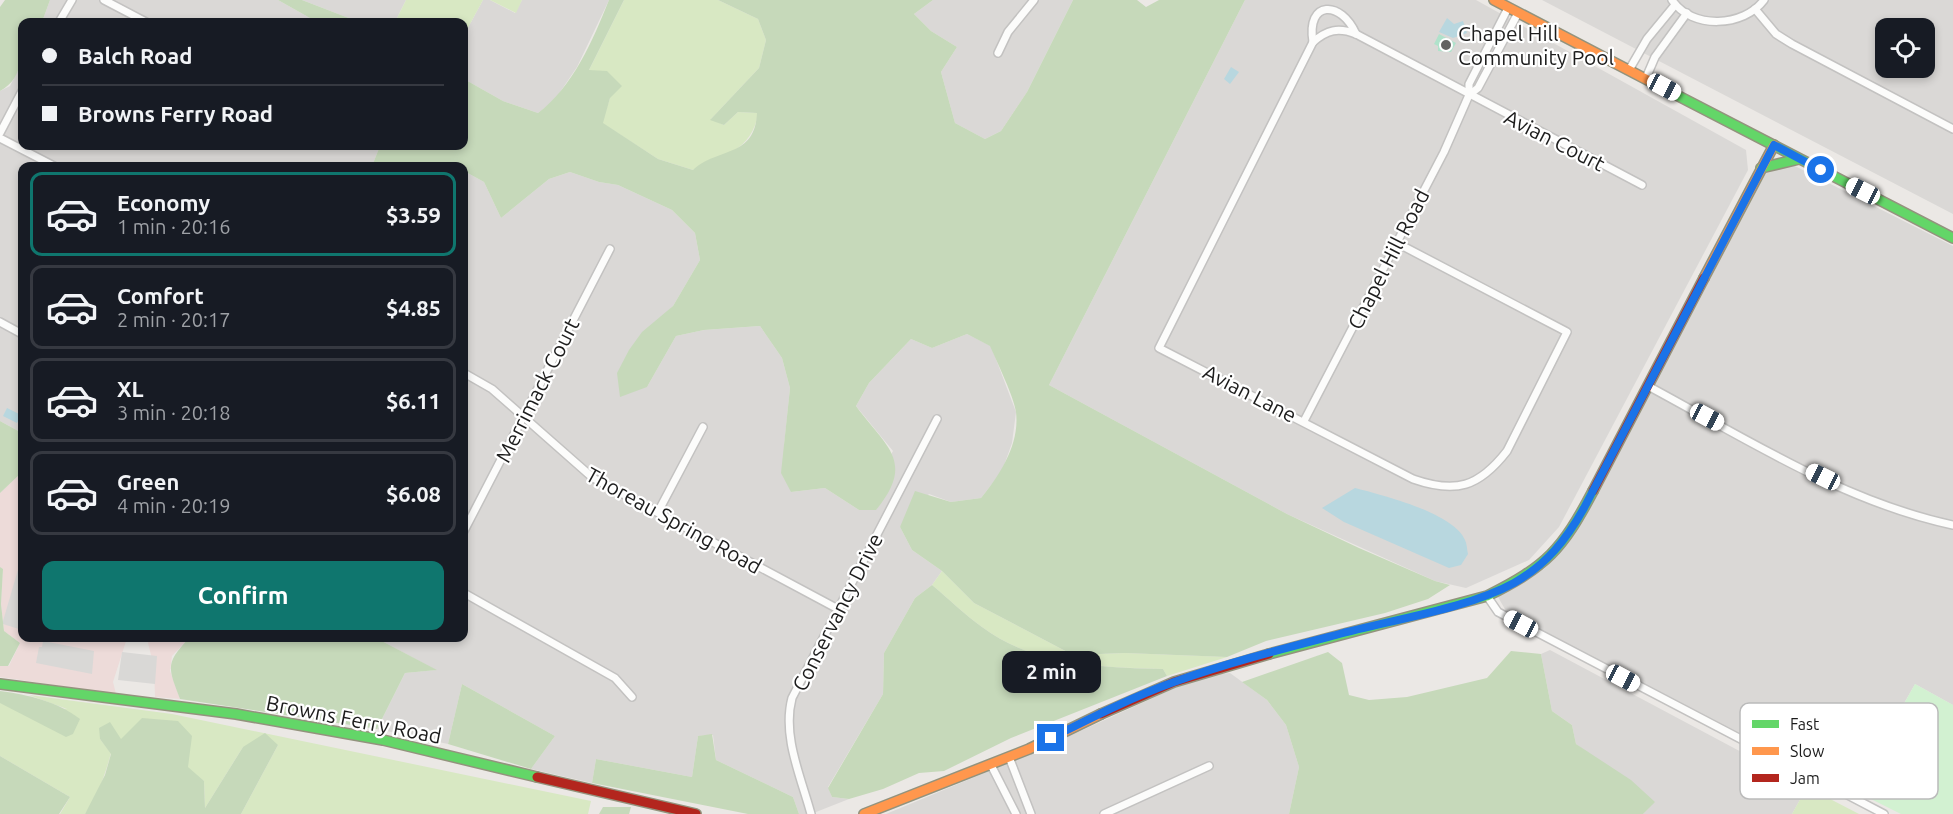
<!DOCTYPE html>
<html lang="en">
<head>
<meta charset="utf-8">
<style>
  :root { --surface:#171b24; --page:#20242c; --text:#f1f3f6; --muted:#9ea1a6; --line:#363941; --accent:#0f766e }
  body { margin:0; font-family:Ubuntu,sans-serif; background:var(--page); color:var(--text); height:100vh; display:flex; flex-direction:column; font-size:22px; white-space:nowrap }
  * { box-sizing:border-box; margin:0 }
  p { font-size:20px; color:var(--muted) }
  .icon { flex:none; width:33px; height:33px; fill:none; stroke:currentColor; stroke-width:2; stroke-linecap:round; stroke-linejoin:round }
  .map { position:relative; flex:1; overflow:hidden }
  .details { position:absolute; left:18px; top:162px; width:450px; height:480px; display:flex; flex-direction:column; background:var(--surface); border-radius:12px; box-shadow:0 3px 9px #0003 }
  .details>* { flex:none }
  .guide { position:absolute; left:18px; top:18px; width:450px; height:132px; border-radius:12px; box-shadow:0 3px 9px #0003; display:grid; align-content:center; height:132px; padding:0 24px; background:var(--surface) }
  .buttons { position:absolute; left:1875px; top:18px; display:grid; gap:12px }
  .buttons a { display:grid; place-items:center; width:60px; height:60px; border-radius:12px; background:var(--surface); box-shadow:0 3px 9px #0003; font-size:30px }
  .end { position:absolute; width:27px; height:27px; margin:-14px; border:8px solid #1a73e8; background:#fff; box-shadow:0 0 0 3px #fff }
  .from { border-radius:50% }
  .bubble { position:absolute; height:42px; border-radius:12px; background:var(--surface); box-shadow:0 3px 9px #0003; font-size:20px; font-weight:600; line-height:42px; text-align:center }
  .car { position:absolute; width:18px; height:36px; margin:-18px -9px; border-radius:8px; box-shadow:0 0 4px 2px #0007; background:linear-gradient(#fff 24%,#345 0 40%,#fff 0 76%,#345 0 86%,#fff 0) }
  .guide b { display:flex; align-items:center; gap:21px; height:57px; font-size:22px }
  .guide b+b { border-top:2px solid var(--line) }
  .guide i { width:15px; height:15px; background:var(--text) }
  ul { padding:10px 0 0; list-style:none }
  li { display:flex; align-items:center; gap:18px; height:84px; margin:0 12px 9px; padding:0 12px; border:3px solid var(--line); border-radius:12px }
  li div { flex:1 }
  li b { display:block; font-size:22px }
  li em { font-style:normal; font-weight:600 }
  li.on { border-color:var(--accent) }
  li>.icon { width:54px; height:54px; stroke-width:1.5 }
  .cta { display:flex; gap:12px; margin-top:auto; padding:12px 24px }
  .cta a { flex:1; height:69px; border-radius:12px; background:var(--accent); color:#fff; font-size:24px; font-weight:600; line-height:69px; text-align:center }
  .map>svg:first-child { display:block }
</style>
</head>
<body>
<div class="map">
<svg width="1953" height="814" viewBox="0 0 1953 814">
  <rect width="100%" height="100%" fill="#ebe8e5"/>
  <!-- residential -->
  <g fill="#dad8d6" fill-rule="evenodd">
    <path d="M50,0H278L317,22H42Z"/>
    <path d="M302,0H406L395,22H359Z"/>
    <path d="M483,0H490L515,13L522,0H609L577,67L554,101L538,113L503,101L464,79V35Z"/>
    <path d="M933,0H1073L1027,92L1001,131L985,139L955,123L941,72L957,47L931,31L914,14Z"/>
    <path d="M1245,0H1476L1746,150L1748,170L1559,527L1529,560L1466,588L1435,581L1287,514L1049,385Z"/>
    <path d="M1542,0H1953V214L1634,48ZM1886,28H1924V68H1886Z"/>
    <path d="M22,62V146H380L372,166H22V433L0,421V91L10,86Z"/>
    <path d="M1791,164L1953,246V705L1915,684L1852,795L1506,611L1498,597L1544,569L1567,545L1584,520L1765,172Z"/>
    <path d="M464,171L484,182L501,218L549,179L570,172L599,182L618,185L672,210L695,233L700,260L673,306L664,315L647,387L676,336L704,330L760,326L782,358L790,388L784,446L791,492L825,488L859,510L893,451L856,406L869,383L911,339L932,348L967,334L991,346L1016,412L1012,443L1002,471L981,498L951,502L929,494L900,527L912,550L942,571L932,585L915,598L884,653L883,694L828,787L832,797L849,799L811,814H799L793,797L716,760L713,735L698,736L692,777L596,759L592,783L531,769L555,736L462,684L448,744L377,729L405,673L436,670L376,638H464Z"/>
    <path d="M1550,650L1807,787L1792,814H1643L1654,802L1576,744L1572,725L1552,711L1541,654Z"/>
    <path d="M1230,673L1267,700L1286,725L1299,767L1289,814H886L1030,754L1177,687L1212,675Z"/>
  </g>
  <!-- commercial -->
  <g fill="#eddbd9">
    <path d="M20,474L22,477V638H127L113,682L116,694L0,677V666H9L20,643L4,631L1,604L3,569L0,567V493Z"/>
    <path d="M150,638H189L172,656L170,671L180,699L155,697L154,667L148,643Z"/>
  </g>
  <!-- religious -->
  <g fill="#d9d8d6">
    <path d="M22,556V630L3,624V621Z"/>
    <path d="M43,641L94,651L92,674L36,663L39,647H42Z"/>
    <path d="M122,652L157,656L155,684L118,680Z"/>
  </g>
  <!-- grass -->
  <g fill="#d8e8c3">
    <path d="M406,0H483L464,35V22H395Z"/>
    <path d="M490,0H522L516,13Z"/>
    <path d="M624,0H718L758,19L766,40L759,68L711,119L724,125L738,112L758,113C752,152 723,154 693,170L658,159L602,123L610,98L589,70Z"/>
    <path d="M942,571L974,603L1073,655L1125,653L1227,657L1167,676L1163,669C1100,667 1034,666 982,627C964,614 949,599 932,585Z"/>
    <path d="M29,695L172,714L591,801L588,814H241L278,745L243,747L205,808L204,781L121,739H100L111,753C105,775 98,796 85,814H60L70,797L0,756V703L67,709Z"/>
    <path d="M1807,787L1859,814H1792Z"/>
  </g>
  <!-- forest -->
  <g fill="#c6d9ba">
    <path d="M5,0H50L42,22H22C22,48 26,77 0,91V7Z"/>
    <path d="M278,0H302L359,22H317Z"/>
    <path d="M609,0H624L589,70L607,71L622,86L610,98L603,123L658,159L693,170C718,147 755,158 757,113L738,112L724,125L710,120L759,68L766,40L758,19L718,0H933L914,14L931,31L957,47L941,72L955,123L985,139L1001,131L1027,92L1073,0H1137L1146,7L1159,0H1245L1049,385L1287,514L1359,548L1435,581L1450,585L1428,599L1385,613L1266,641L1227,657L1125,653L1073,655L974,603L942,571L912,550L900,527L915,491L951,502L981,498C1000,475 1020,444 1016,412C1014,397 997,362 990,346L967,334L932,348L911,339L869,383L856,406C886,447 916,461 876,510H859L825,488L791,492L781,473L790,388L782,358L760,326L704,330L676,336L647,387L620,397L617,373L629,350L642,332L673,306L700,260L695,233L672,210L618,185L599,182L570,172L549,179L501,218L484,182L464,171V166L441,164L372,166L380,146H464V79L503,101L538,113C573,87 593,40 609,0Z"/>
    <path d="M0,421L22,433V477L20,474L0,493Z"/>
    <path d="M0,567L3,569L1,604L4,631L20,643L8,666H0Z"/>
    <path d="M932,585C949,599 964,614 982,627C1034,666 1101,667 1163,669L1167,676L1011,738L944,771L919,773L883,789L849,799L832,797L828,788L883,694L884,653L915,598Z"/>
    <path d="M189,638H376L437,670L405,673L377,729L180,699C168,667 165,664 189,638Z"/>
    <path d="M1511,651L1541,654L1552,711L1572,725L1576,744L1631,780L1655,802L1643,814H1289L1299,767L1286,725L1267,700L1242,682L1328,652L1342,663L1349,695L1369,700L1407,697L1487,678Z"/>
    <path d="M462,684L555,736L531,769L448,744Z"/>
    <path d="M0,691C29,695 56,701 80,719L73,734L66,737L0,703Z"/>
    <path d="M142,718L178,721L192,736L188,767L204,781L205,808L243,747L265,733L278,745L241,814H85L105,775L111,754L100,739L99,728L110,722L121,739Z"/>
    <path d="M712,734L716,760L793,797L799,814H748L592,783L596,759L692,777L698,736Z"/>
    <path d="M0,756L70,797L59,814H0Z"/>
    <path d="M603,807H631L629,814H599Z"/>
  </g>
  <!-- park -->
  <path fill="#d2f1d1" d="M1915,684L1953,705V814H1901L1855,791Z"/>
  <!-- pitch -->
  <path fill="#b0e2cb" d="M1439,34L1456,43L1451,52L1438,51V46L1434,44Z"/>
  <!-- water -->
  <g fill="#b8d7df">
    <path d="M1447,18L1454,24L1463,21L1467,33L1453,38L1439,32Z"/>
    <path d="M1231,67L1239,72L1230,84L1224,79Z"/>
    <path d="M7,408L21,415L17,423L3,416Z"/>
    <path d="M1355,488C1382,495 1454,513 1465,540C1467,544 1467,550 1468,554L1461,565L1449,568L1344,522L1322,508Z"/>
  </g>
  <g fill="none" stroke-linecap="round" stroke-linejoin="round">
    <!-- street casing -->
    <g stroke="#c3c2c1" stroke-width="10">
      <g id="street">
        <path d="M104,0L146,22"/>
        <path d="M1672,0C1692,30 1744,27 1764,0"/>
        <path d="M1755,9L1776,34L1792,44L1953,129"/>
        <path d="M59,22L72,0"/>
        <path d="M1313,42C1306,0 1341,0 1356,34"/>
        <path d="M998,53L1008,32L1034,0"/>
        <path d="M1629,70L1647,39L1675,5"/>
        <path d="M1646,78L1655,57L1687,13"/>
        <path d="M1469,95L1478,88L1518,13"/>
        <path d="M0,133L22,91"/>
        <path d="M0,138L54,166"/>
        <path d="M1397,243L1567,332L1507,451C1479,487 1456,494 1413,479L1159,348L1313,42C1327,30 1338,27 1356,34L1642,185"/>
        <path d="M0,322L22,334"/>
        <path d="M464,373L492,389L593,478L838,609"/>
        <path d="M1648,386C1745,438 1844,502 1953,525"/>
        <path d="M1304,421L1444,152L1469,95V84L1508,8"/>
        <path d="M658,512L703,427"/>
        <path d="M464,531L610,249"/>
        <path d="M464,593L615,678L632,697"/>
        <path d="M1487,596L1498,612L1884,814"/>
        <path d="M1009,757L1031,814"/>
        <path d="M991,765L1016,814"/>
        <path d="M811,814C801,777 782,736 792,698L937,419"/>
        <path d="M1104,814L1209,766"/>
      </g>
    </g>
    <!-- fast casing -->
    <g stroke="#93937d" stroke-width="12">
      <g id="fast">
        <path d="M1659,86L1953,238"/>
        <path d="M1761,168L1799,159"/>
        <path d="M1269,654L1487,596C1547,566 1562,550 1593,491"/>
        <path d="M0,684L236,714L383,740L537,777"/>
      </g>
    </g>
    <!-- slow casing -->
    <g stroke="#93937d" stroke-width="12">
      <g id="slow">
        <path d="M1494,0L1659,86"/>
        <path d="M1704,278L1774,145"/>
        <path d="M864,814L1029,749L1101,714"/>
      </g>
    </g>
    <!-- jam casing -->
    <g stroke="#93937d" stroke-width="12">
      <g id="jam">
        <path d="M1593,491L1704,278"/>
        <path d="M1101,714L1174,682L1269,654"/>
        <path d="M537,777L696,814"/>
      </g>
    </g>
    <!-- street -->
    <use href="#street" stroke="#fcfcfb" stroke-width="7"/>
    <!-- fast -->
    <use href="#fast" stroke="#63d668" stroke-width="9"/>
    <!-- slow -->
    <use href="#slow" stroke="#ff974d" stroke-width="9"/>
    <!-- jam -->
    <use href="#jam" stroke="#b3261e" stroke-width="9"/>
  </g>
  <g fill="none" stroke-linecap="round" stroke-linejoin="round">
    <!-- route -->
    <path stroke="#1a73e8" stroke-width="8" d="M1051,738C1091,718 1132,697 1174,682C1227,663 1282,649 1336,635C1390,620 1467,609 1514,583C1547,564 1566,540 1584,508L1774,145L1821,170"/>
  </g>
  <!-- markers -->
  <circle fill="#646362" stroke="#fff" stroke-width="2" cx="1446" cy="45" r="6"/>
  <g text-anchor="middle" dominant-baseline="central" stroke-width="4.5" stroke-linejoin="round" paint-order="stroke">
    <!-- poi labels -->
    <g font-size="21" fill="#1c1c1c" stroke="#fff" text-anchor="start">
      <text x="1458" y="33">Chapel Hill<tspan x="1458" dy="24">Community Pool</tspan></text>
    </g>
    <!-- street labels -->
    <g font-size="21" fill="#1c1c1c" stroke="#fff">
      <text transform="translate(1555 140) rotate(27)">Avian Court</text>
      <text transform="translate(1388 259) rotate(-63)">Chapel Hill Road</text>
      <text transform="translate(537 390) rotate(-63)">Merrimack Court</text>
      <text transform="translate(1250 393) rotate(27)">Avian Lane</text>
      <text transform="translate(674 520) rotate(29)">Thoreau Spring Road</text>
      <text transform="translate(837 612) rotate(-63)">Conservancy Drive</text>
      <text transform="translate(354 719) rotate(11)">Browns Ferry Road</text>
    </g>
  </g>
  <!-- legend -->
  <rect x="1740" y="703" width="198" height="96" rx="9" fill="#fff" stroke="#bbb" stroke-width="1.5"/>
  <rect x="1752" y="720" width="27" height="8" fill="#63d668"/>
  <rect x="1752" y="747" width="27" height="8" fill="#ff974d"/>
  <rect x="1752" y="774" width="27" height="8" fill="#b3261e"/>
  <g font-size="16" fill="#1c1c1c">
    <text x="1790" y="730">Fast</text>
    <text x="1790" y="757">Slow</text>
    <text x="1790" y="784">Jam</text>
  </g>
</svg>
<div class="buttons">
<a><svg class="icon" aria-label="locate" viewBox="0 0 24 24"><circle cx="12" cy="12" r="6"/><path d="M12 2v4M12 18v4M2 12h4M18 12h4"/></svg></a>
</div>
<i class="end from" style="left:1821px;top:170px"></i>
<i class="end" style="left:1051px;top:738px"></i>
<div class="bubble" style="left:1002px;top:651px;width:99px">2 min</div>
<i class="car" style="left:1664px;top:87px;rotate:118deg"></i>
<i class="car" style="left:1863px;top:191px;rotate:297deg"></i>
<i class="car" style="left:1707px;top:417px;rotate:118deg"></i>
<i class="car" style="left:1823px;top:477px;rotate:296deg"></i>
<i class="car" style="left:1521px;top:624px;rotate:298deg"></i>
<i class="car" style="left:1623px;top:678px;rotate:118deg"></i>
<div class="guide">
<b><i class="from"></i>Balch Road</b>
<b><i></i>Browns Ferry Road</b>
</div>
<section class="details">
<ul>
<li class="on"><svg class="icon" aria-label="car" viewBox="0 0 24 24"><path d="M5 17H2v-5l4-1 3-4h7l3 4 3 1v5h-3M9 17h6M6 11h13"/><circle cx="7" cy="17" r="2"/><circle cx="17" cy="17" r="2"/></svg><div><b>Economy</b><p>1 min · 20:16</p></div><em>$3.59</em></li>
<li><svg class="icon" aria-label="car" viewBox="0 0 24 24"><path d="M5 17H2v-5l4-1 3-4h7l3 4 3 1v5h-3M9 17h6M6 11h13"/><circle cx="7" cy="17" r="2"/><circle cx="17" cy="17" r="2"/></svg><div><b>Comfort</b><p>2 min · 20:17</p></div><em>$4.85</em></li>
<li><svg class="icon" aria-label="car" viewBox="0 0 24 24"><path d="M5 17H2v-5l4-1 3-4h7l3 4 3 1v5h-3M9 17h6M6 11h13"/><circle cx="7" cy="17" r="2"/><circle cx="17" cy="17" r="2"/></svg><div><b>XL</b><p>3 min · 20:18</p></div><em>$6.11</em></li>
<li><svg class="icon" aria-label="car" viewBox="0 0 24 24"><path d="M5 17H2v-5l4-1 3-4h7l3 4 3 1v5h-3M9 17h6M6 11h13"/><circle cx="7" cy="17" r="2"/><circle cx="17" cy="17" r="2"/></svg><div><b>Green</b><p>4 min · 20:19</p></div><em>$6.08</em></li>
</ul>
<div class="cta"><a>Confirm</a></div>
</section>
</div>
</body>
</html>
